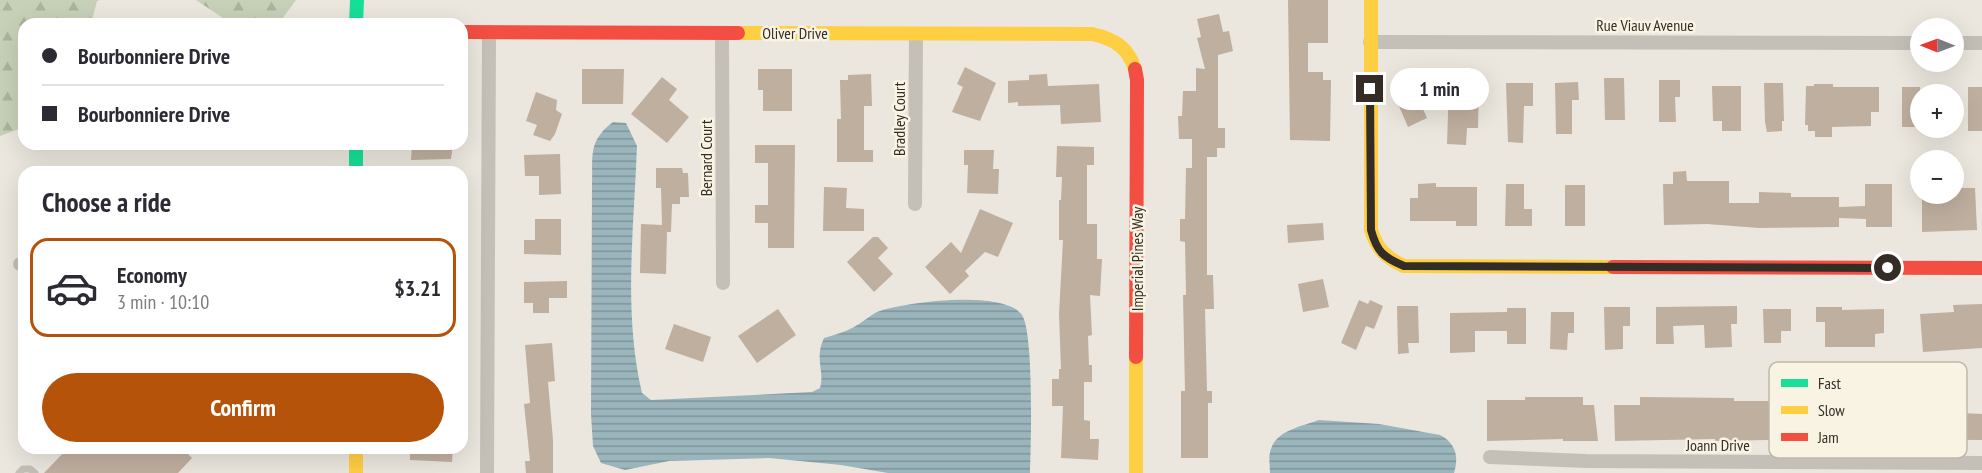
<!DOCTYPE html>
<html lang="en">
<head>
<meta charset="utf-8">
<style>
  :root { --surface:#fff; --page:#f7f7f7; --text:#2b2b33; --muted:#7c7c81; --line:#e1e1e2; --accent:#b45309 }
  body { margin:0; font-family:"PT Sans Narrow",sans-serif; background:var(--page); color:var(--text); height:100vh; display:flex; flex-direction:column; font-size:22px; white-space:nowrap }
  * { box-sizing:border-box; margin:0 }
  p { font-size:20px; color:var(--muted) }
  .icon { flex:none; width:33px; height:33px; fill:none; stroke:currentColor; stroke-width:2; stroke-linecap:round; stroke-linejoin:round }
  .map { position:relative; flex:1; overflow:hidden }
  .drawer { position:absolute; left:18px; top:166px; width:450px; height:288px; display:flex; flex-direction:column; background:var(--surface); border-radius:18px; box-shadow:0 6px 24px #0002 }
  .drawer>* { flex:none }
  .guide { position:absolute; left:18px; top:18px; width:450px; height:132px; border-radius:18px; box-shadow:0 6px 24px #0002; display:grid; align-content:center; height:132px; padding:0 24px; background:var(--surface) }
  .needle { width:39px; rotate:271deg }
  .tools { position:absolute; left:1910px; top:18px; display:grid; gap:12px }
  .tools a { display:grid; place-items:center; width:54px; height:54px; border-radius:50%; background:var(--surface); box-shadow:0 6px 24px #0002; font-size:30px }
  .end { position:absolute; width:27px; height:27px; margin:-14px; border:8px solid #342d26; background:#fff; box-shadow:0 0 0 3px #fff }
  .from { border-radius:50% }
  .bubble { position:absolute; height:42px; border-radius:21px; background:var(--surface); box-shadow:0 6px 24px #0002; font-size:20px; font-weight:800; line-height:42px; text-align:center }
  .guide b { display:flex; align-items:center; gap:21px; height:57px; font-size:22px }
  .guide b+b { border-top:2px solid var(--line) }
  .guide i { width:15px; height:15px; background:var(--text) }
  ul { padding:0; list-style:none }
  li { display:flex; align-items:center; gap:18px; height:99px; margin:0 12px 9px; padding:0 12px; border:3px solid transparent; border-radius:18px }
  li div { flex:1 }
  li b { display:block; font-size:22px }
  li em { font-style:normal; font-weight:800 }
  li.selected { border-color:var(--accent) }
  li>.icon { width:54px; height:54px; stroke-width:1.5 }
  h2 { padding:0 24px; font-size:27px; line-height:72px }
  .primary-button { display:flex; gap:12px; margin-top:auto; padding:12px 24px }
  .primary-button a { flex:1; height:69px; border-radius:36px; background:var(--accent); color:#fff; font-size:24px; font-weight:800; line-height:69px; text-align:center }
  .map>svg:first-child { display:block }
</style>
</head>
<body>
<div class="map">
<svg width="1982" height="473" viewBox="0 0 1982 473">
  <defs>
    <pattern id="forest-firs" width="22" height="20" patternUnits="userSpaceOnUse" patternTransform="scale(1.5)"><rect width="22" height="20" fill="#c7d1b8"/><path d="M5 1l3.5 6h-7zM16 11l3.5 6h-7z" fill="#acb49e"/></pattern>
    <pattern id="water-rules" width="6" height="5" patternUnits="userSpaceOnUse" patternTransform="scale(1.5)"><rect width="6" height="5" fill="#9ab5bc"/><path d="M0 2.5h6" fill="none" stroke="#7e9499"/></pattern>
  </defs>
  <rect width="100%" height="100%" fill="#ebe7de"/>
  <!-- forest -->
  <g fill="url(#forest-firs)">
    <path d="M0,0H100L97,1L91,24H24V127L0,136Z"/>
    <path d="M196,0H296L282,19L271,24H232Z"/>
  </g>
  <!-- water -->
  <g fill="url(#water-rules)">
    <path d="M613,122L626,123L637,146C634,229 623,312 642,393L651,400L812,392L820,388C825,371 814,359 824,338C834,335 845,332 854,327C862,323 869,316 877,312C903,302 1004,289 1022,315C1034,333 1031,446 1030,473H888L841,465L769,458L669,461L625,470L601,463L593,446L591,414L592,184C593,155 588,141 613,122Z"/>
    <path d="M1319,420L1379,424L1440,435C1456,443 1459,457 1454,473H1270C1270,466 1268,456 1271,449C1277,430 1303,426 1319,420Z"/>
  </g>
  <!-- building -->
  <g fill="#bfaf9f">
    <path d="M1288,0H1328V43H1308V72H1323V80H1331L1330,141L1290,140Z"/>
    <path d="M1219,14L1223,32L1229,31L1233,51L1218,55V128H1225V148H1217V157H1207V275H1213L1214,309H1205L1207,391H1212V403H1208V458H1181V391H1185L1183,295H1186L1185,242L1180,241V219H1185L1186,168H1192V139H1179L1178,116H1182L1183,91H1196V68L1205,69L1197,38L1201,37L1197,19Z"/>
    <path d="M965,67L996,83L980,121L952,112L963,87L957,84Z"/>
    <path d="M582,69H624L623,104H582Z"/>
    <path d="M758,69H792V111H763V90H758Z"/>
    <path d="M871,74L872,106H864V150H873V162H837V119H841L840,80H848V75Z"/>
    <path d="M1047,74L1048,86L1099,84L1101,122L1061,124L1060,105L1018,106V102L1008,103V81L1029,80V75Z"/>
    <path d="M662,77L677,89L669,100L689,117L667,143L631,114Z"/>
    <path d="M1604,78H1624L1625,120H1605Z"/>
    <path d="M1659,80H1680V97H1675L1676,122H1659Z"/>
    <path d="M1578,82L1579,100H1572V134H1556L1555,83Z"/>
    <path d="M1506,83H1533V106H1524L1523,143L1508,142Z"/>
    <path d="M1764,83H1783L1784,121H1782V131L1767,132L1765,122Z"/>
    <path d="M1412,84L1427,118L1408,127L1396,99L1399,97L1397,91Z"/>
    <path d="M1814,84H1833V87H1879V112H1871V126L1832,127V137H1815V131H1808V125H1805L1806,86H1814Z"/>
    <path d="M1449,85L1479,86L1478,128H1467L1466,145L1447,144Z"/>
    <path d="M1712,86H1741V131H1722V121H1713Z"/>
    <rect x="1902" y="87" width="18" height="40"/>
    <rect x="1968" y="87" width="14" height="44"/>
    <path d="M536,92L557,100L556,110L562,114L555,134L550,141L533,135L537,125L526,121Z"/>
    <path d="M412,144H453L451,159L411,160Z"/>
    <path d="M755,145H795L794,248H768V223H755V205H768V163H755Z"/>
    <path d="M1057,146L1094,147V165H1087V224H1097V259H1102L1100,296L1090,295L1092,335L1088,336L1089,365H1092V382H1084V420L1090,421V439H1099L1098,460L1061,458L1063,406H1052V379H1059V369H1061L1059,314L1063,240H1059V200H1061L1062,177H1056Z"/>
    <path d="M964,150H994L993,169H999L998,194L967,193L968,165H964Z"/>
    <path d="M560,154L561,194L539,195V176H525L524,155Z"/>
    <path d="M656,168H682L683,173H688L689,197H680V204H672L671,232H667L666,274L640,273L641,224L662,225L661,188H656Z"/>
    <path d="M1686,171L1687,181H1729V203H1759V192L1791,193V197H1839V207L1865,206V184H1892V227H1866V219L1839,218V227L1759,228L1707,224L1664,225L1663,184H1673V172Z"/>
    <path d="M1436,183V187H1477V226H1456V221H1410V198H1418V184Z"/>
    <path d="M1506,184H1524V209H1532V226H1505Z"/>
    <rect x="1565" y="185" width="20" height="41"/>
    <path d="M824,187L847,188L846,208L864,209V231H823Z"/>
    <path d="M1957,188H1975L1977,230L1922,232V194H1957Z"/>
    <path d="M980,209L1013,223L998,257L985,252L965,271L969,276L950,294L925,267L951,242L961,253Z"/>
    <path d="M535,219H561V255L524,254V240H535Z"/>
    <path d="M1323,223L1324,240L1288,243L1287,225Z"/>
    <path d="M873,237H878L888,248L878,258L893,274L874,292L847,262Z"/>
    <path d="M1323,279L1329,307L1303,312L1298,284Z"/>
    <path d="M567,281V298H549V313H533V303H524V282Z"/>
    <path d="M1359,300L1368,304L1370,300L1383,306L1374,329L1366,326L1356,350L1341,343Z"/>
    <path d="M1982,304V348L1923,352L1920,314L1954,312L1953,305Z"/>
    <path d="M1397,306H1418L1419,343H1408L1409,353L1398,354Z"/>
    <path d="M1737,306V324H1731L1732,347L1705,348L1704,325L1673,326L1674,344H1656V307Z"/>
    <path d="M1604,307H1630V326H1623V349L1605,350Z"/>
    <path d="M1816,307H1842V310L1884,309V333L1875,334V347H1825V322H1816Z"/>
    <path d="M1507,308H1526V344H1507V331H1475V352L1450,353V313L1507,312Z"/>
    <path d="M778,309L796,335L757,363L738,336Z"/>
    <path d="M1763,309H1791V331H1781V343H1764Z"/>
    <path d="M1551,312H1574V333H1568L1567,350L1550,349Z"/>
    <path d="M674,324L711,337L703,362L665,349Z"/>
    <path d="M552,343L555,381L548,382L553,440V473H526L525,461H530L524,404L530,403L525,345Z"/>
    <path d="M1525,397H1583V405H1594L1598,441H1563V439L1487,441V400H1525Z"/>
    <path d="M1640,397L1734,398V401H1773V404L1830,403V399L1926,400L1925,407H1963V413L1982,414V440L1821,439L1715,441V439L1615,441L1614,405H1640Z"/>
    <path d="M68,448H182L192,458L178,473H44Z"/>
    <path d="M410,448H453L452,462L410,460Z"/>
  </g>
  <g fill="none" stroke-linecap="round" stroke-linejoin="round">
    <!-- lane -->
    <path stroke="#c4bfb7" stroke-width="7" d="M19,473L23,469H30L35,473"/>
    <!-- street -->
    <g stroke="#c4bfb7" stroke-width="14">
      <path d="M722,33L723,283"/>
      <path d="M1370,42L1920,43"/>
      <path d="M1953,43H1982"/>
      <path d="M915,204L916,34"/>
      <path d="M20,264H24"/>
      <path d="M1490,457L1586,461L1982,463"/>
      <path d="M487,473L489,32"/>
    </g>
    <!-- fast -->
    <g stroke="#16e098" stroke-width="14">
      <path d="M356,24L357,0"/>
      <path d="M356,144V172"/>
    </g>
    <!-- slow -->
    <g stroke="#ffcf43" stroke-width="14">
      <path d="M1371,0V230C1377,249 1386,258 1404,266L1613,267"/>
      <path d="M738,33L1092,34C1114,39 1128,47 1135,69"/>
      <path d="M356,448V473"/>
      <path d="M1136,473V357"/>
    </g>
    <!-- jam -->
    <g stroke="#f24e42" stroke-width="14">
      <path d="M462,32L738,33"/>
      <path d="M1135,69L1137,80L1136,357"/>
      <path d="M1613,267L1982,268"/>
    </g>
  </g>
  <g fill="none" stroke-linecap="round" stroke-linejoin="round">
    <!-- route -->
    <path stroke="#342d26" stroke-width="8" d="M1370,89L1371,230C1377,252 1383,257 1404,266L1888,268"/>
  </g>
  <g text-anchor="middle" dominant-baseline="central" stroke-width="5" stroke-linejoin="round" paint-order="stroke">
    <!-- street labels -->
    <g font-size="16" fill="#342d26" stroke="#f9f3e4">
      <text x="1645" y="25">Rue Viauv Avenue</text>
      <text x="795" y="33">Oliver Drive</text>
      <text transform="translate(899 119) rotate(-90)">Bradley Court</text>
      <text transform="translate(706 158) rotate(-90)">Bernard Court</text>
      <text transform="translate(1137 259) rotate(-90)">Imperial Pines Way</text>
      <text x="1718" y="445">Joann Drive</text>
    </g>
  </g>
  <!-- legend -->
  <rect x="1769" y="362" width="198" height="96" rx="9" fill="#f9f3e4" stroke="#beb8ab" stroke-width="1.5"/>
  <rect x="1781" y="379" width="27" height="8" fill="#16e098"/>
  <rect x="1781" y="406" width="27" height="8" fill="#ffcf43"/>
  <rect x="1781" y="433" width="27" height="8" fill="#f24e42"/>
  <g font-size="16" fill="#342d26">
    <text x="1818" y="389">Fast</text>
    <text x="1818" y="416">Slow</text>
    <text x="1818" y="443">Jam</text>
  </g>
</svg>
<div class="tools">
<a><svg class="needle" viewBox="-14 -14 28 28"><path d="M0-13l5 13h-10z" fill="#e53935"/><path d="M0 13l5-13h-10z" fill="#7c7c81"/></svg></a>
<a>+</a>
<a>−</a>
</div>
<i class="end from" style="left:1888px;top:268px"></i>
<i class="end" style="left:1370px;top:89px"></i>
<div class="bubble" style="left:1390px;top:68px;width:99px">1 min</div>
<div class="guide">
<b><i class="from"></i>Bourbonniere Drive</b>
<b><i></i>Bourbonniere Drive</b>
</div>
<section class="drawer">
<h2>Choose a ride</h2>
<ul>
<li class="selected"><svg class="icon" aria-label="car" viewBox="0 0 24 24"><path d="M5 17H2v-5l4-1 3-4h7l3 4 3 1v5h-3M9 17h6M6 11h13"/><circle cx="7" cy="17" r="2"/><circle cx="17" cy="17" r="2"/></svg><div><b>Economy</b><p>3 min · 10:10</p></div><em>$3.21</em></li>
</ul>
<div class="primary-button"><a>Confirm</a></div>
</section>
</div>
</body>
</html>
